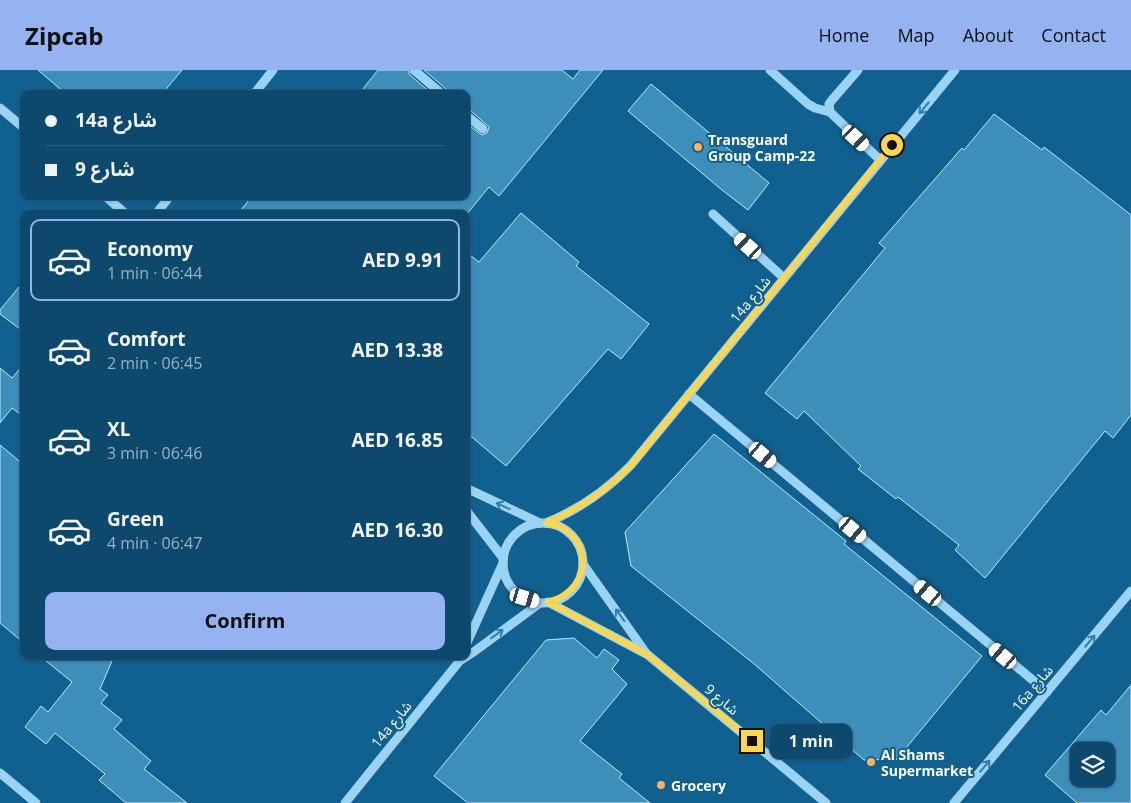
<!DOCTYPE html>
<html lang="en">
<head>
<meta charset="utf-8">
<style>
  :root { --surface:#0d496c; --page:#1b5374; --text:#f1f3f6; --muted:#9ab2c2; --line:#2d617f; --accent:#95b2f1 }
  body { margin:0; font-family:"Open Sans","Noto Sans Arabic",sans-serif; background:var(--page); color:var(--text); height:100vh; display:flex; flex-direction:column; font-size:19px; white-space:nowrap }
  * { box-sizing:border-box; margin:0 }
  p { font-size:16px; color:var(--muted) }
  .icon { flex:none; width:28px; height:28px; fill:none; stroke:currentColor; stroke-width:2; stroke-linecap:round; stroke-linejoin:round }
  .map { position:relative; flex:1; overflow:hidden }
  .sheet { position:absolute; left:20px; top:140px; width:450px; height:450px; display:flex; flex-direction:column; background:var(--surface); border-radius:10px; box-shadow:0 1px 4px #0004,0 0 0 1px var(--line) }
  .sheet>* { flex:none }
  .banner { position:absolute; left:20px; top:20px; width:450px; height:110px; border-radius:10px; box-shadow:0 1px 4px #0004,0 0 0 1px var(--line); display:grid; align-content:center; height:110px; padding:0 25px; background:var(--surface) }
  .buttons { position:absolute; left:1070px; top:672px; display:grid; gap:10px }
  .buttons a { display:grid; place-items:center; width:45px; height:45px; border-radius:10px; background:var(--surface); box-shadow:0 1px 4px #0004,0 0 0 1px var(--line); font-size:25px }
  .end { position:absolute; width:22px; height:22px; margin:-11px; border:6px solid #ffd54a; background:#111; box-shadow:0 0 0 2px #111 }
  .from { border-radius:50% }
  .bubble { position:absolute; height:35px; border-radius:10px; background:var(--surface); box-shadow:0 1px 4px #0004,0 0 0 1px var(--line); font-size:16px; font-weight:700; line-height:35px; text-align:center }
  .car { position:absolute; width:15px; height:30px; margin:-15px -8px; border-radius:6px; box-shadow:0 0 4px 1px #0007; background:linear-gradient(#fff 24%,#345 0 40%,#fff 0 76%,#345 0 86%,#fff 0) }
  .banner b { display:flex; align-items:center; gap:18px; height:48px; font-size:19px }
  .banner b+b { border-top:1px solid var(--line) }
  .banner i { width:12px; height:12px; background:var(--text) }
  ul { padding:9px 0 0; list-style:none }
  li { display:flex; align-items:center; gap:15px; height:82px; margin:0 10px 8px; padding:0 15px; border:2px solid transparent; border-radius:10px }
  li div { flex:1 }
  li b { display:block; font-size:19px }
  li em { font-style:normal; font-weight:700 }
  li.active { border-color:var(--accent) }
  li>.icon { width:45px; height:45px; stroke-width:1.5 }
  .action { display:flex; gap:10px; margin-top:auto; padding:10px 25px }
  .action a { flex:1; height:58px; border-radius:10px; background:var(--accent); color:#111; font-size:20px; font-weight:700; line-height:58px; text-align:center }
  header { display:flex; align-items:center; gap:30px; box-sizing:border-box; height:70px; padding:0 25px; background:var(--accent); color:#111 }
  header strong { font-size:24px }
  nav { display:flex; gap:28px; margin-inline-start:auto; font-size:18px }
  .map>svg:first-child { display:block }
</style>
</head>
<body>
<header>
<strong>Zipcab</strong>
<nav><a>Home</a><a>Map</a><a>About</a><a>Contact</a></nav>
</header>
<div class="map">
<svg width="1131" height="733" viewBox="0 0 1131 733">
  <rect width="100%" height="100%" fill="#116190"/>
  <!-- building -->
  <g fill="#3e8eba" stroke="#c2e9fd" fill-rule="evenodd">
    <path d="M38,0H182L162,24H66Z"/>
    <path d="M378,0H408L410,5L432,24H359Z"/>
    <path d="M424,0H562L573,9L580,0H603L499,126L489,117L466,145L238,144L252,126H466V53L482,65L487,63L489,57L470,40L466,39V24H448L446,19Z"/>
    <path d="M651,14L769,113L748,140L722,120L628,41Z"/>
    <path d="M994,44L1042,80L1044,77L1131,145V345L1113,368L1105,361L985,508L955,480L959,475L898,427L896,429L858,399L861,396L804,341L797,349L765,323L885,178L879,173L962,78L964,80Z"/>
    <path d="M521,143L579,192L576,196L649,254L621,289L608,279L506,396L466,362V182L479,192Z"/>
    <path d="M24,211V262L0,244V240Z"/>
    <path d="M24,294V347L12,338L0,353V298L12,308Z"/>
    <path d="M714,364L846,471L844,474L982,586L897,689L864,690L753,593L631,496L625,462Z"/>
    <path d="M0,375L24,395V573L0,553Z"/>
    <path d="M574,568L597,588L604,579L619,590L612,599L627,614L580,671L622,704L619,708L650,733H468L434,706L546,570Z"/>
    <path d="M40,586H114L100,619L108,625L101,633L122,650L114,659L151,691L144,699L187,733H126L99,710L105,704L55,663L46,674L25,657L41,636L48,642L72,612Z"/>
    <path d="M1131,615V733H1077L1045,705L1101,640L1106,645ZM1079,681H1106V709H1079Z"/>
  </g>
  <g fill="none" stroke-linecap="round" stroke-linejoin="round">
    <!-- minor -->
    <g stroke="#9bd4f2" stroke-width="9">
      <path d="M414,0L442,24"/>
      <path d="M770,0L808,34L815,38L830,42"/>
      <path d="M858,0L832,30L829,34L830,42L880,90"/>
      <path d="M254,24L273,0"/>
      <path d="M0,38L24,58"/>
      <path d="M466,45L483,59"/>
      <path d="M105,126L126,144"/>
      <path d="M156,144L170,126"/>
      <path d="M713,144L784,208"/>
      <path d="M689,324L1047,622"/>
      <path d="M466,418L540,453"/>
      <path d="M466,440L503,488"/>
      <path d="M546,453C580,439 606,421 631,395L955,0"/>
      <circle cx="543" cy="493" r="40"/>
      <path d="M583,494L646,583"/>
      <path d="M548,532L648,585L826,733"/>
      <path d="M466,575L503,493"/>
      <path d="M458,592L475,581L540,533"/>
      <path d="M0,703L36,733"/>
      <path d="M345,733L458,593L461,586"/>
      <path d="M954,733L1131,521"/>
    </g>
  </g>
  <!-- one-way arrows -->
  <defs><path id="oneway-shaft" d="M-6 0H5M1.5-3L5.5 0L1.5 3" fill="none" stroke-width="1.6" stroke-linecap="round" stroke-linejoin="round" transform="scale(1.25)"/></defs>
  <g stroke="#347ea8">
    <use href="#oneway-shaft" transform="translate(924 38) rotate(130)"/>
    <use href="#oneway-shaft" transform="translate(503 436) rotate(-155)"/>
    <use href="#oneway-shaft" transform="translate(620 545) rotate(-126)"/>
    <use href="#oneway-shaft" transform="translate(497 564) rotate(-36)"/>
    <use href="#oneway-shaft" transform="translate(1090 571) rotate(-50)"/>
    <use href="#oneway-shaft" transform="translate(985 696) rotate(-50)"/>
  </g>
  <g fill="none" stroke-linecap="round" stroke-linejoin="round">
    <!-- route -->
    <path stroke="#ffd54a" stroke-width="6" d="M752,671L648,585L548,532C585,524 597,477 561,457C557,455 551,454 546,453C580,439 606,421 631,395L892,75"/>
  </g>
  <!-- markers -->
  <g fill="#ffb05c" stroke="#116190" stroke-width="2">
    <circle cx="698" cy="77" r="5"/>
    <circle cx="871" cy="692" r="5"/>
    <circle cx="661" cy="715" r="5"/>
  </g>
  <g text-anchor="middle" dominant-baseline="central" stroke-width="4" stroke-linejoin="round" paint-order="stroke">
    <!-- poi labels -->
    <g font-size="14" font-weight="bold" fill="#fff" stroke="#116190" text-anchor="start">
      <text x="708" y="69">Transguard<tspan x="708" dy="16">Group Camp-22</tspan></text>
      <text x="881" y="684">Al Shams<tspan x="881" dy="16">Supermarket</tspan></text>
      <text x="671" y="715">Grocery</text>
    </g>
    <!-- street labels -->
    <g font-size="14" fill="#fff" stroke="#116190">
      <text transform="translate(750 229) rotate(-51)">14a شارع</text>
      <text transform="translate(1032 618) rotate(-50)">16a شارع</text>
      <text transform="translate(722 629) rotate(40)">شارع 9</text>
      <text transform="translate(391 654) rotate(-51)">14a شارع</text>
    </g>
  </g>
</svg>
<div class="buttons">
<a><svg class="icon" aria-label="layers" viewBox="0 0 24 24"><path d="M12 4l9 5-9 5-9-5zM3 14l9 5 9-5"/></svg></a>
</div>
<i class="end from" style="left:892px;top:75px"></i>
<i class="end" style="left:752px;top:671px"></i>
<div class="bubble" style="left:770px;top:654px;width:82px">1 min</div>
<i class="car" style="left:856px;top:68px;rotate:133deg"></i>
<i class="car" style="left:748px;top:176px;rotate:312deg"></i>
<i class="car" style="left:763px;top:385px;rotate:130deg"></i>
<i class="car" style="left:853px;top:460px;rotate:130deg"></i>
<i class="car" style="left:928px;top:523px;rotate:310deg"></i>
<i class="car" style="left:525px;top:528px;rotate:106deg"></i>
<i class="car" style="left:1003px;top:586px;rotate:310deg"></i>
<div class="banner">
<b><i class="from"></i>14a شارع</b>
<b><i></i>شارع 9</b>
</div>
<section class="sheet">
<ul>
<li class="active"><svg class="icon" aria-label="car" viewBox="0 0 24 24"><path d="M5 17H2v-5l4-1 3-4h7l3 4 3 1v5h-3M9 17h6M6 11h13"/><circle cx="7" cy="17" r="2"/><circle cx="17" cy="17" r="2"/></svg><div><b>Economy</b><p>1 min · 06:44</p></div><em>AED 9.91</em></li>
<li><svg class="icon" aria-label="car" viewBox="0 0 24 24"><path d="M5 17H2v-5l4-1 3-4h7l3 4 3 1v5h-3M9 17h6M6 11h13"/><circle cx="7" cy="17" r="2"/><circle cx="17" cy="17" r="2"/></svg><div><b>Comfort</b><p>2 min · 06:45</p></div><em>AED 13.38</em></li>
<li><svg class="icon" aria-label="car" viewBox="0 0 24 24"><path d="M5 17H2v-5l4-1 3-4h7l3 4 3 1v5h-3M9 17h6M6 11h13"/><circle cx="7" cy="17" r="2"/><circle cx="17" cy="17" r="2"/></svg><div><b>XL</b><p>3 min · 06:46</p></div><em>AED 16.85</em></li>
<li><svg class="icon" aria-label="car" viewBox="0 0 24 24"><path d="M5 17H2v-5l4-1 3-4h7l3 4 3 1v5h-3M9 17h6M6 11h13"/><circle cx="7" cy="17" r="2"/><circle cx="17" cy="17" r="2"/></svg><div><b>Green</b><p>4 min · 06:47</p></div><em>AED 16.30</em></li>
</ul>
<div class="action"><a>Confirm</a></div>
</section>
</div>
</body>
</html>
